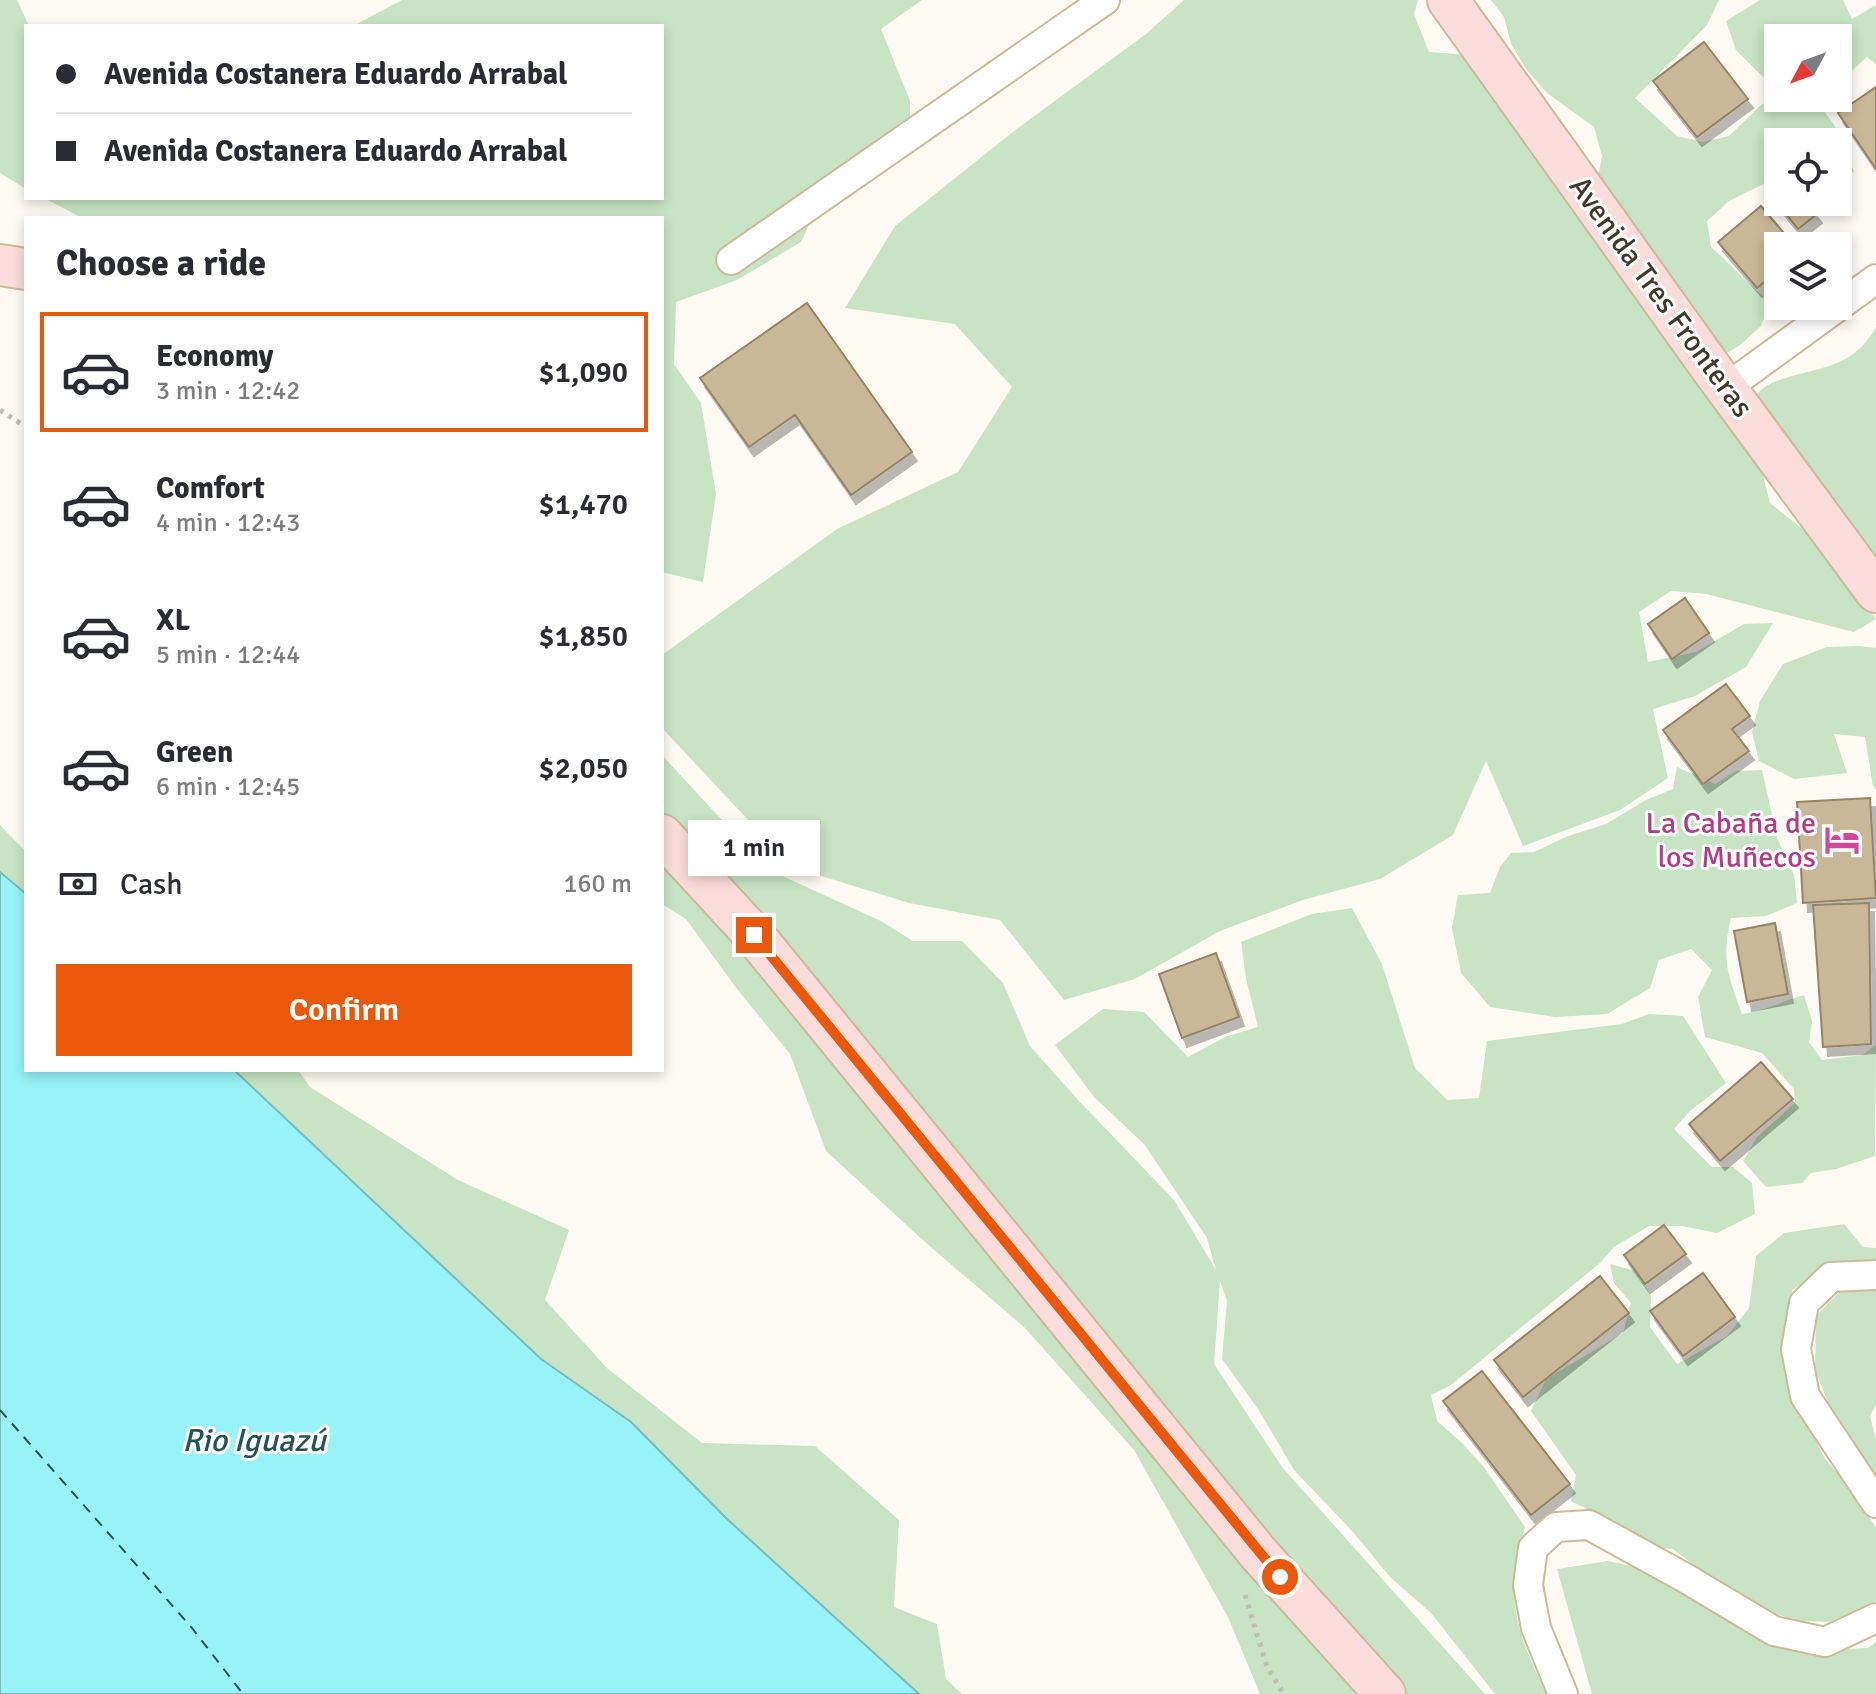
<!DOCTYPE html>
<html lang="en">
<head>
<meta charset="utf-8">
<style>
  :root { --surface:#fff; --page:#f2f2f3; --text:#2b2b33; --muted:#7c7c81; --line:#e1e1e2; --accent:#ea580c }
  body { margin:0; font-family:Signika,sans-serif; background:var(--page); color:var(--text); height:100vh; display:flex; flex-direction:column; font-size:30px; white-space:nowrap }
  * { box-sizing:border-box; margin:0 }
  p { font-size:26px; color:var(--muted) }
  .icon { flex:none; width:44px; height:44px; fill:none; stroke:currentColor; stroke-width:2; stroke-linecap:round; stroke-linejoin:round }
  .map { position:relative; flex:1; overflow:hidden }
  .panel { position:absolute; left:24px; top:216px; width:640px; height:856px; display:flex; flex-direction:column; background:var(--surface); border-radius:0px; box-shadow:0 4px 12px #0003 }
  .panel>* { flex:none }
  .top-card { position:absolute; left:24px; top:24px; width:640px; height:176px; border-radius:0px; box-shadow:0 4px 12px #0003; display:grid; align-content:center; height:176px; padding:0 32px; background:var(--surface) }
  .needle { width:52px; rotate:229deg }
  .tools { position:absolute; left:1764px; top:24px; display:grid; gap:16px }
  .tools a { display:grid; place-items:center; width:88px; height:88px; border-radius:0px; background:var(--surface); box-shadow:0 4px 12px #0003; font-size:40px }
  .end { position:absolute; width:36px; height:36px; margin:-18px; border:10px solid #ea580c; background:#fff; box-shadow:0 0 0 4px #fff }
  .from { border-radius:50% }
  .bubble { position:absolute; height:56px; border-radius:0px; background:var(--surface); box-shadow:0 4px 12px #0003; font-size:26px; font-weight:600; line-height:56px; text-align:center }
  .top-card b { display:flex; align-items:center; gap:28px; height:76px; font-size:30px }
  .top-card b+b { border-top:2px solid var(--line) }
  .top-card i { width:20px; height:20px; background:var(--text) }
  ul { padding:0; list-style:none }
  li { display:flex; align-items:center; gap:24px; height:120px; margin:0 16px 12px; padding:0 16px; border:4px solid transparent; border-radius:0px }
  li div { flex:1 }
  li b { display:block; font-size:30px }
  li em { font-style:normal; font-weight:600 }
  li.active { border-color:var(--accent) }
  li>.icon { width:72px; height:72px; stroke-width:1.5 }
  h2 { padding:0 32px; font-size:36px; line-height:96px }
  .pay { display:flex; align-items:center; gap:20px; height:88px; padding:0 32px; font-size:30px }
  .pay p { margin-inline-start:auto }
  .cta { display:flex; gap:16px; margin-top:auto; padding:16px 32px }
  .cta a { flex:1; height:92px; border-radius:0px; background:var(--accent); color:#fff; font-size:32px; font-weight:600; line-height:92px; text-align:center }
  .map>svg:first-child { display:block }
</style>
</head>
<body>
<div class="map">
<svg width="1876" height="1694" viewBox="0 0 1876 1694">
  <defs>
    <filter id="shadow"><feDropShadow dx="5" dy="9" stdDeviation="0" flood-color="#0004"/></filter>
  </defs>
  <rect width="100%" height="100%" fill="#fdfaf3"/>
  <!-- green -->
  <g fill="#c8e4c4">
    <path d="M0,0H17L29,26H26V189L0,173Z"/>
    <path d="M402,0H922L881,29L910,101V139L822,198L801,242L737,280L676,302L674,364L701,403L716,494L703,582L662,572V218H82L44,198H662V26H353Z"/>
    <path d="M1184,0H1418L1414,14L1429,52L1469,55L1759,460L1770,503L1820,543L1876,619L1854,632L1706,594L1671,591L1639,612L1648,662L1696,652L1744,624L1773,623L1746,667L1695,696L1653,709L1668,778L1620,810L1523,846L1486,761L1453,835L1380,879L1303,900L1220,931L1135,979L1064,1000L1000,920L909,903L792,867L662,728V655L837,529L958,472L1012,387L955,324L845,308L895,226L1014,131L1146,34Z"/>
    <path d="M1491,0H1719L1707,25L1635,98L1677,136L1703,142L1729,136L1762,104L1824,111L1835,126L1854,172L1838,173V142H1778V177L1729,201L1707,221L1711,247C1731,265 1749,285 1770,302L1761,326L1739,346L1715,360L1596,186L1602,156L1594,127L1547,93L1527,70L1511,44L1504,17Z"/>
    <path d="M1760,0H1843L1852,19L1876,5V64L1867,57L1838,83V38H1778L1777,91L1736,50L1726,21Z"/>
    <path d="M1876,327V594L1747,403C1754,396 1763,387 1772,383C1811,366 1851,373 1876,327Z"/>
    <path d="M1859,646L1876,648V790L1873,786L1865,737L1834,734L1847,773L1794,779L1759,761L1752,732L1760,701L1783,664L1827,647Z"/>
    <path d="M662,755L767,869L881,921L913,941H962L1003,983L1030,1046L1079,1101L1174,1200L1216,1270L1207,1238L1144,1144L1094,1097L1055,1045L1103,1009L1144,1012L1188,1057L1225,1037L1258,1027L1246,979L1241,942L1312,914L1352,908L1382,964L1415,1068L1447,1100L1479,1098L1487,1041L1622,1024L1649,1014L1683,1016L1726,1083L1690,1111L1674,1129L1712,1167H1733L1752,1183L1755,1214L1717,1233L1682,1226H1649L1614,1247L1600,1263L1451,1385L1431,1395L1437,1421L1463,1444L1483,1466L1525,1527C1521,1541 1517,1555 1515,1570C1509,1614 1527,1655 1547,1694H1495L1431,1613L1390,1577L1354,1533L1294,1470L1258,1409L1222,1359L1227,1301L1220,1281L1214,1364L1282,1467L1485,1694H1260L1228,1617L1134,1450L1024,1327L925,1242L826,1151L790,1054L737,989L686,919L662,904Z"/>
    <path d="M1677,767L1715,784L1736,771L1762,770L1777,838L1794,875L1797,903L1766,916L1731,918C1721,960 1728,975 1742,1014C1764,1011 1783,1001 1804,995L1812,1021L1809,1042L1822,1060L1862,1055L1876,1045L1875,1156L1836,1169L1811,1173L1802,1183L1766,1187L1743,1161L1757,1137L1795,1103L1794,1089L1762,1053L1705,1037L1698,997L1712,970L1691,949L1659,960L1650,988L1607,1014L1555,1017L1490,1007L1461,973L1452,928L1458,895L1490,893L1500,867L1511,853L1534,852L1568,836L1606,824L1646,800L1673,789Z"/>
    <path d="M0,825L26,852V894L0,872Z"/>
    <path d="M234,1070H298L310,1087L458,1180L569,1230L545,1300L607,1368L702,1443L815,1446L899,1520L894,1607L937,1624L946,1679L962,1694H919L727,1519L631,1422L541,1359Z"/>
    <path d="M1844,1224L1863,1247L1876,1248V1261L1835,1262L1792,1290L1787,1340L1791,1391L1825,1459L1851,1488L1876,1528V1601L1838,1622L1796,1621L1753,1605L1708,1576L1673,1549L1632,1547L1599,1515L1571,1501L1576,1475L1531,1411L1546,1379L1623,1333L1631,1303L1614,1283L1610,1264L1636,1271L1651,1296L1650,1327L1677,1364L1727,1336L1749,1308L1756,1256L1784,1233Z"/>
    <path d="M1876,1286V1405L1870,1416L1876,1440V1485L1840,1434L1815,1369L1816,1316L1843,1288Z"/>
    <path d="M1608,1561L1687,1579L1740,1610L1796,1651L1868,1648L1876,1642V1694H1592L1557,1569Z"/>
  </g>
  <!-- water -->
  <path fill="#97f3f8" stroke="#7dbbba" stroke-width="2" d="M0,872L26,894V1070H234L541,1359L631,1422L727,1519L919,1694H0Z"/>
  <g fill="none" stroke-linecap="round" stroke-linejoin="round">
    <!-- ferry -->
    <path stroke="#275153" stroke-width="2" stroke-dasharray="10 8" stroke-linecap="butt" d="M0,1410L192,1628L243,1694"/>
  </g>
  <!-- building -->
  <g fill="#c9b897" stroke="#958565" stroke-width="2" filter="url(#shadow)">
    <path d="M1704,42L1748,99L1697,137L1653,81Z"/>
    <path d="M1876,87V169L1838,113Z"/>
    <path d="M1778,192V202H1807L1817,214L1798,229L1772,197Z"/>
    <path d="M1761,206L1795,246H1778V271L1757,288L1718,242Z"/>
    <path d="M807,303L912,452L851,495L795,415L749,447L700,378Z"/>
    <path d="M1685,598L1709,633L1672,659L1648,624Z"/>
    <path d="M1726,684L1750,716L1732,729L1749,751L1703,784L1663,730Z"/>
    <path d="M1870,798L1876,898L1803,903L1797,802Z"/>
    <path d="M1869,903L1871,1044L1823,1047L1813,905Z"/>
    <path d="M1775,923L1788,994L1747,1002L1734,931Z"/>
    <path d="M1216,953L1239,1017L1182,1038L1159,974Z"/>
    <path d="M1761,1062L1793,1099L1720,1161L1689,1124Z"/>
    <path d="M1664,1225L1686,1254L1645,1284L1624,1255Z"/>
    <path d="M1703,1273L1735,1317L1683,1356L1650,1311Z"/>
    <path d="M1600,1276L1629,1313L1523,1397L1494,1360Z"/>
    <path d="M1482,1371L1570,1484L1531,1515L1443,1401Z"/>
  </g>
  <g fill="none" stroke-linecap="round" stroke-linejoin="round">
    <!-- minor casing -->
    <g stroke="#cb9" stroke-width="32">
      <g id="minor">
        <path d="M731,260L1105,0"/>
        <path d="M1726,388L1876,279"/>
        <path d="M1876,1275L1831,1277L1804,1303L1796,1349L1805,1396L1876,1503"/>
        <path d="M1563,1694L1536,1628L1528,1585L1533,1548L1556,1527L1589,1525L1687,1579L1774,1631L1825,1642L1876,1618"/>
      </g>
    </g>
    <!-- secondary casing -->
    <g stroke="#cb9" stroke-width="44">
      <g id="secondary">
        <path d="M1448,0L1714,372L1876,592"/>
        <path d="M0,265L26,269"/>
        <path d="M662,835L754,935L1259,1554L1385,1694"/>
      </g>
    </g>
    <!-- path -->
    <g stroke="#c2beb5" stroke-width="5" stroke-dasharray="4 6" stroke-linecap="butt">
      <path d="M0,410L26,427"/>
      <path d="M1245,1595L1267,1667L1284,1694"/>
    </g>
    <!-- minor -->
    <use href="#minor" stroke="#fff" stroke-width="28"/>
    <!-- secondary -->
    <use href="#secondary" stroke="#fadddb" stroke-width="40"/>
  </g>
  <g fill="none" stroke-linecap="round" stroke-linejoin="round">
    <!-- route -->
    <path stroke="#ea580c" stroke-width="10" d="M754,935L1280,1577"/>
  </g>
  <!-- icons -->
  <defs>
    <g id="hotel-bare" transform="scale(2.76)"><path d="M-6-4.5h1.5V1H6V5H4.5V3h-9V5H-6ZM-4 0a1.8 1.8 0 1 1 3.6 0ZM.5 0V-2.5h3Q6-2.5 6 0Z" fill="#d1479c" stroke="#fff" stroke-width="2.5" paint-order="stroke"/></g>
  </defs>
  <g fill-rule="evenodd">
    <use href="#hotel-bare" x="1842" y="840"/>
  </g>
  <g text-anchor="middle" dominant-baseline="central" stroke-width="6" stroke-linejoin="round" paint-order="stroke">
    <!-- street labels -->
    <g font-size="30" fill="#40392b" stroke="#fff">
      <text transform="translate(1661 297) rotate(54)">Avenida Tres Fronteras</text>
    </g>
    <!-- hotel labels -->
    <g font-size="30" fill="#b23c85" stroke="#fff" text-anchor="end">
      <text x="1816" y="823">La Cabaña de<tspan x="1816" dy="34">los Muñecos</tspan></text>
    </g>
    <!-- water labels -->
    <g font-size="32" font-style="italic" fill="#275153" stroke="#fff">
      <text x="254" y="1440">Rio Iguazú</text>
    </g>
  </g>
</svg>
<div class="tools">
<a><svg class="needle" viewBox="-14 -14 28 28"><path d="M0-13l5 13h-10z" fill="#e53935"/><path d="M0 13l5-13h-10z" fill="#7c7c81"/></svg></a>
<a><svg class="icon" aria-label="locate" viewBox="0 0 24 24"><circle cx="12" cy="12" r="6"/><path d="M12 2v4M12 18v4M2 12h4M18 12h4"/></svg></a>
<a><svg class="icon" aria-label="layers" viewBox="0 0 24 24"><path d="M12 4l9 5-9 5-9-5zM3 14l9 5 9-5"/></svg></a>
</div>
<i class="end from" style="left:1280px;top:1577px"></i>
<i class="end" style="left:754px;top:935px"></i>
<div class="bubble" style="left:688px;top:820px;width:132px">1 min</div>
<div class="top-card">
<b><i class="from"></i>Avenida Costanera Eduardo Arrabal</b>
<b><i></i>Avenida Costanera Eduardo Arrabal</b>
</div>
<section class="panel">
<h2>Choose a ride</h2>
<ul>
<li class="active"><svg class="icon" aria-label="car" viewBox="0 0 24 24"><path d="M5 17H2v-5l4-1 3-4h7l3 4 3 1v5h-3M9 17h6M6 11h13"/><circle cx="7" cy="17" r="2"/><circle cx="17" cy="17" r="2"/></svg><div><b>Economy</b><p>3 min · 12:42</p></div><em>$1,090</em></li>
<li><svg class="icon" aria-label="car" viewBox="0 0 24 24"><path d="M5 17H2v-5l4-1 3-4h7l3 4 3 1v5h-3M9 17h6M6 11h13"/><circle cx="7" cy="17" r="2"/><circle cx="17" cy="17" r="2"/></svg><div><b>Comfort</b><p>4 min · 12:43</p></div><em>$1,470</em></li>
<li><svg class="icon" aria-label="car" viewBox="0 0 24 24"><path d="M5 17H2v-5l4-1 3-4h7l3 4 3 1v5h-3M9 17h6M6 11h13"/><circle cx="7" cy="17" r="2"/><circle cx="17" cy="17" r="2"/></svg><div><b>XL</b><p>5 min · 12:44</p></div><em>$1,850</em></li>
<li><svg class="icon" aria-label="car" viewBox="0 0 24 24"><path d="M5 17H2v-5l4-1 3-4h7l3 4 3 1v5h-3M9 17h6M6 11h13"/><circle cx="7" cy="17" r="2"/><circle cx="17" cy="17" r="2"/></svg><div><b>Green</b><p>6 min · 12:45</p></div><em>$2,050</em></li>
</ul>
<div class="pay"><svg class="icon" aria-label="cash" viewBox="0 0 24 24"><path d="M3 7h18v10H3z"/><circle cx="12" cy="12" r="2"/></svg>Cash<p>160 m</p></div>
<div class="cta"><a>Confirm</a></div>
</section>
</div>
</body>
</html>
